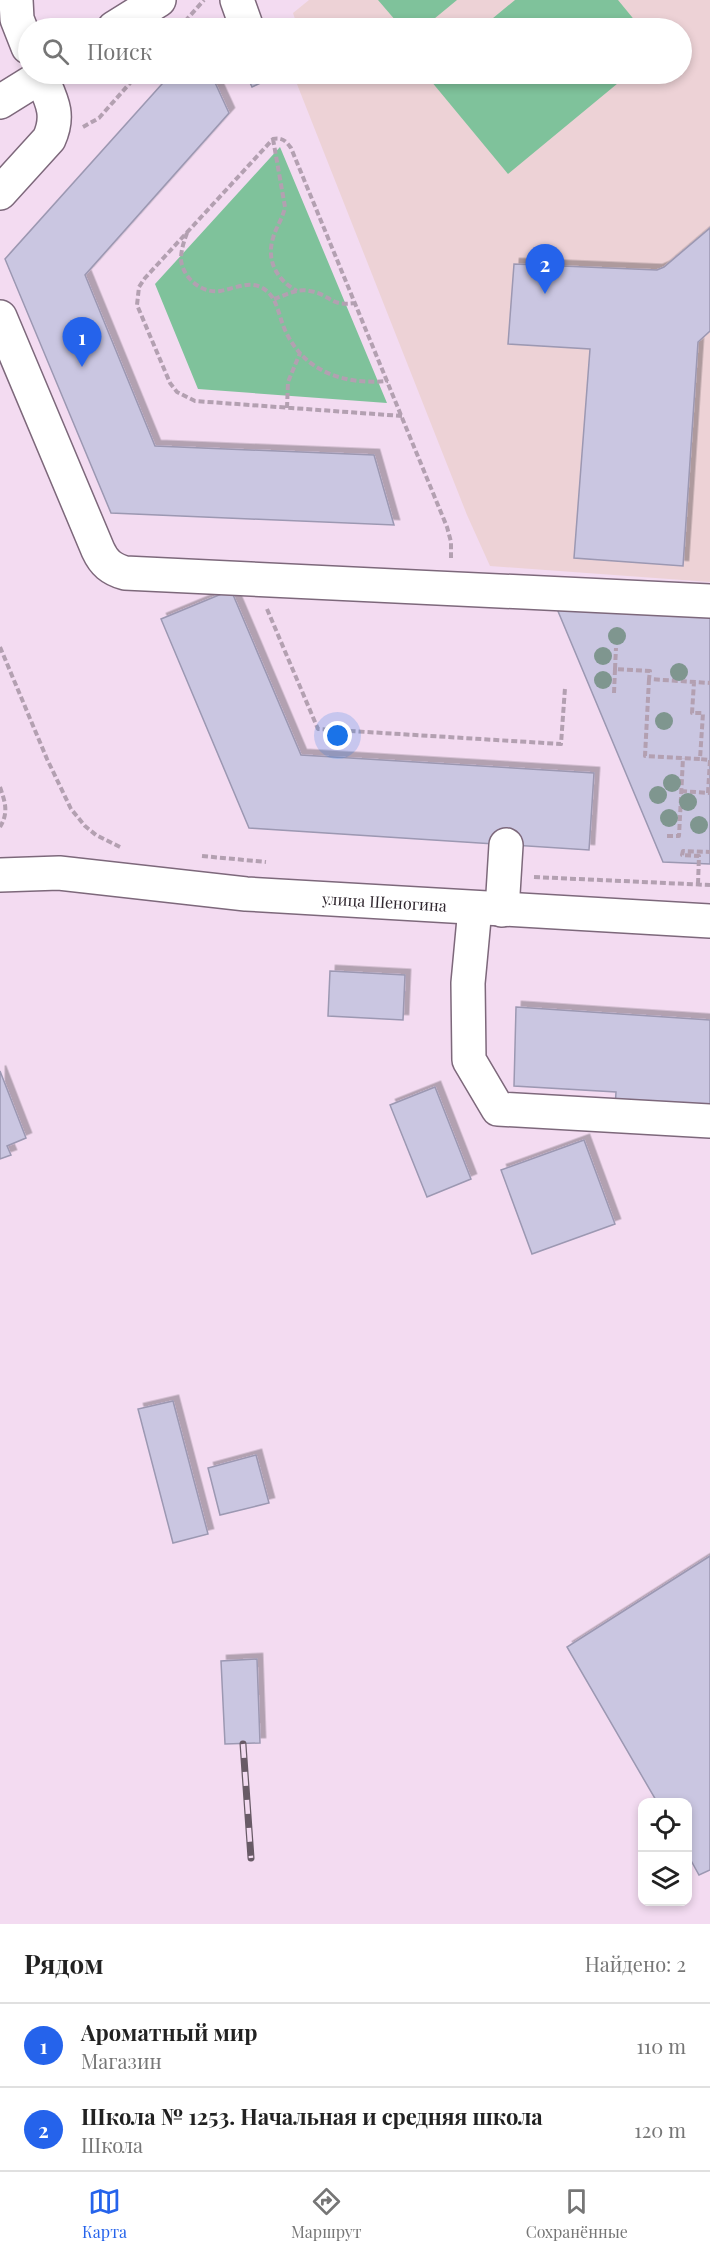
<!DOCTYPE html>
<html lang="ru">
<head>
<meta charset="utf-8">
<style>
  :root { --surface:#fff; --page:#f2f2f2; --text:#222; --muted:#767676; --line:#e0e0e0; --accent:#2563eb }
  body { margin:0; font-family:"Playfair Display",serif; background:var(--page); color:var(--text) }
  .controls { position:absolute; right:18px; bottom:18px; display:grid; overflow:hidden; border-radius:12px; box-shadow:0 3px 9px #0003 }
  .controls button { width:54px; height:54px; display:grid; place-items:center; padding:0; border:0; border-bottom:2px solid var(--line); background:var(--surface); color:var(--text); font:30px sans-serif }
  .you { position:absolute; left:338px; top:736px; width:21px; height:21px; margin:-15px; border:4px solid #fff; border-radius:50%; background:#1a73e8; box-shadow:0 0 0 9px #1a73e833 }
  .badge { display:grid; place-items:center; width:39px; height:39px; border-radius:50%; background:var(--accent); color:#fff; font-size:20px; font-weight:700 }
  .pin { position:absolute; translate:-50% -50px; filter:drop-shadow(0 2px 3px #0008) }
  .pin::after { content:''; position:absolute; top:32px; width:21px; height:18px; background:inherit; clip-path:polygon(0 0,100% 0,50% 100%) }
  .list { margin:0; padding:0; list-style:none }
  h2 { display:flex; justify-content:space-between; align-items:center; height:78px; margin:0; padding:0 24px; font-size:26px }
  h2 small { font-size:20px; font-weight:400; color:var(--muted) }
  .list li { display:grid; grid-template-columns:39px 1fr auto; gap:18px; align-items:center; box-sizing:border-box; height:84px; padding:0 24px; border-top:2px solid var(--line) }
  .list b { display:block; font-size:22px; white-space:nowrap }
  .list p { margin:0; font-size:20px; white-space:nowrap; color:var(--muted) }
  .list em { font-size:20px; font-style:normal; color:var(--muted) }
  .icon { flex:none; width:33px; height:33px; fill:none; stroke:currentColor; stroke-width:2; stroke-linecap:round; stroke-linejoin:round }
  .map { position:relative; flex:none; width:710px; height:1924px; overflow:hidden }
  .search { position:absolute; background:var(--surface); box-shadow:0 3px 9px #0003; left:18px; right:18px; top:18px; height:66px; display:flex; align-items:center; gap:15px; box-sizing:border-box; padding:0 21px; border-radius:33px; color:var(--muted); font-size:22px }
  .sheet { height:246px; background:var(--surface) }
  nav { display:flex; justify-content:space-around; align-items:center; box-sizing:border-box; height:84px; border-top:2px solid var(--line); background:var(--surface); font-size:16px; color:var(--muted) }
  nav a { display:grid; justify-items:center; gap:3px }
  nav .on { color:var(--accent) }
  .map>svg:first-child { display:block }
  .education { fill:#edd2d6 }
  .green { fill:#7fc29b }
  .building { fill:#cac6e1; stroke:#9c98b2; stroke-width:1.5; filter:url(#shadow) }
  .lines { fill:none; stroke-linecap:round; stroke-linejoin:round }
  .minor-casing { stroke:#7d687b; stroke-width:36 }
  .path { stroke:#b3a0b1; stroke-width:4; stroke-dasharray:6 3; stroke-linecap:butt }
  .minor { stroke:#fff; stroke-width:33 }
  .rail-casing { stroke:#685a66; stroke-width:7 }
  .rail { stroke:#f3dbf1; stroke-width:4.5; stroke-dasharray:14; stroke-linecap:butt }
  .tree { fill:#7f968f }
  .labels { text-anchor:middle; stroke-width:5; stroke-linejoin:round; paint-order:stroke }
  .street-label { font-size:16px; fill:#30272f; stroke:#f3dbf1 }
</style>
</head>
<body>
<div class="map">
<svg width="710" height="1924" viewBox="0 0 710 1924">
  <defs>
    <filter id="shadow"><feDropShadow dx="5.5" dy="-5.5" stdDeviation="0" flood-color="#0004"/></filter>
  </defs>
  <rect width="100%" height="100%" fill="#f3dbf1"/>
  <path class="education" d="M 309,0 L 710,0 L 710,582 L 490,566 L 467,515 L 293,74 L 682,74 L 682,28 L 298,28 L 293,13 Z"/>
  <path class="green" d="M 378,0 L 457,0 L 423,28 L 402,28 Z
    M 515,0 L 618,0 L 641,28 L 481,28 Z
    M 427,74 L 629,74 L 508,174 L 426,75 Z
    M 280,147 L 387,403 L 198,389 L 155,284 Z"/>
  <path class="building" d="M 171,74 L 211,74 L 229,113 L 85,275 L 155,446 L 374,455 L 394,525 L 111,513 L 5,259 Z
    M 246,74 L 280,74 L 252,87 Z
    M 710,228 L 710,331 L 698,342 L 683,566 L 574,558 L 590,349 L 508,344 L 514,264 L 657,270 L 664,267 Z
    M 231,590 L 301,755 L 594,773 L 589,850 L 249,828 L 161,619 Z
    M 555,604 L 710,612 L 710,864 L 663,862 Z
    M 330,971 L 405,975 L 403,1020 L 328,1016 Z
    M 516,1007 L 710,1020 L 710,1105 L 615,1109 L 616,1092 L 514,1086 Z
    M 0,1071 L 26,1138 L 7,1146 L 11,1155 L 0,1159 Z
    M 435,1087 L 471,1179 L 427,1197 L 390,1105 Z
    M 584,1140 L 615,1224 L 532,1254 L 501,1170 Z
    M 173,1401 L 208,1534 L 173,1543 L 138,1409 Z
    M 256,1455 L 269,1503 L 220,1515 L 208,1468 Z
    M 710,1556 L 710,1870 L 699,1875 L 688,1855 L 688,1802 L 657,1802 L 567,1647 Z
    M 257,1659 L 260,1743 L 225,1744 L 221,1661 Z"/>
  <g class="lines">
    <g class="minor-casing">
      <g id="minor">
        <path d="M 16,0 L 17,19 L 28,47"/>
        <path d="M 237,0 L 247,28"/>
        <path d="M 114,28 L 159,0"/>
        <path d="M 0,102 L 45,74"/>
        <path d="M 0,193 L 49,139 C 61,113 50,98 40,74"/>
        <path d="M 0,317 L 98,550 C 104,563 111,569 125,573 L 710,601"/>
        <path id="s1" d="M 0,875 L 59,873 L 246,894 L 710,921"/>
        <path d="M 475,908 L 468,983 L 469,1060 L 498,1109 L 710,1121"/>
        <path d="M 502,910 L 506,845"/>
      </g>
    </g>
    <path class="path" d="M 179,28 L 204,0
      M 83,127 L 99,118 L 138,74
      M 273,139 L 285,207 C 283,218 276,227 273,238 C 266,261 277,280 297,291
      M 187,233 C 184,241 181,250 181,260 C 183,278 202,294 220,291 C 238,288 252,278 268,292 C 278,302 279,317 285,330 C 304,372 344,385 388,381
      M 274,299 C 286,295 297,288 310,291 C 330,294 330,307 355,303
      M 287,408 L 288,382 L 300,353
      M 402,416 L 195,401 L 177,392 L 170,383 L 137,305 L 139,287 L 145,278 L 273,139 C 282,137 286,141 291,148 L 447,527 L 451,542 L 451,558
      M 267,609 L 318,729 L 561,744 L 565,688
      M 0,647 L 47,759 L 71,809 L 85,826 L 96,835 L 120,847
      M 615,669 L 616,648
      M 649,679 L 645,756 L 700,759 L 703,713 L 692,713 L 694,682
      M 614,693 L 615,669 L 650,671 L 649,679 L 710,683
      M 0,787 C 5,802 9,812 0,827
      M 681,791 L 708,793 L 710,760 L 700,759
      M 667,836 L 679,836 L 683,758
      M 202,856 L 266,862
      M 534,877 L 710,885
      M 698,884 L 699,856 L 682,855 L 683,851 L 710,852"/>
    <use href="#minor" class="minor"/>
    <g class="rail-casing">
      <path id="rail" d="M 243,1744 L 251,1858"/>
    </g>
    <use href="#rail" class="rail"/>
  </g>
  <g class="tree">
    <circle cx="617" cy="636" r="9"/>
    <circle cx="603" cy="656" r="9"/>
    <circle cx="679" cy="672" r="9"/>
    <circle cx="603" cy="680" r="9"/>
    <circle cx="664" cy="721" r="9"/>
    <circle cx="672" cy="783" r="9"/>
    <circle cx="658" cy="795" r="9"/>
    <circle cx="688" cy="802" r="9"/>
    <circle cx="669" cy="818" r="9"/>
    <circle cx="699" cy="825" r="9"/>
  </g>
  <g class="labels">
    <g class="street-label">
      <text dy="6" stroke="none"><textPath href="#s1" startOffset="386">улица Шеногина</textPath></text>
    </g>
  </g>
</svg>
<div class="controls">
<button><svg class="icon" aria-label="locate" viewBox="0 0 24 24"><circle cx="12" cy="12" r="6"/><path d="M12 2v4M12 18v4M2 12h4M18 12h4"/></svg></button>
<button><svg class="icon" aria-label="layers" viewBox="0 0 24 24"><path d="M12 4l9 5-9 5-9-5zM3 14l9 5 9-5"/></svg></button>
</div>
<div class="you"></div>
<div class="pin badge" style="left:82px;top:367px">1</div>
<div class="pin badge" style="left:545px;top:294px">2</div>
<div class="search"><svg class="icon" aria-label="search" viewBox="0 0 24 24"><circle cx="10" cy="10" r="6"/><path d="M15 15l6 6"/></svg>Поиск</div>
</div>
<section class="sheet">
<h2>Рядом<small>Найдено: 2</small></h2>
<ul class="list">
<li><span class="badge">1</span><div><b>Ароматный мир</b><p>Магазин</p></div><em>110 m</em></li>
<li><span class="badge">2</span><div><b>Школа № 1253. Начальная и средняя школа</b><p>Школа</p></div><em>120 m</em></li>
</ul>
</section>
<nav>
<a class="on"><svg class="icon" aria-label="map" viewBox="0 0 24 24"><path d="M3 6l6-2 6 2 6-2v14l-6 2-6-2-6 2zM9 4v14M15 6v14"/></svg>Карта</a>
<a><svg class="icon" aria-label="directions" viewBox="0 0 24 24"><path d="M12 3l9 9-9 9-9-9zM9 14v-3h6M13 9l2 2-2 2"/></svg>Маршрут</a>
<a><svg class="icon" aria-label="saved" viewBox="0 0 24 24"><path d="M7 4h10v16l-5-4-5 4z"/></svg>Сохранённые</a>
</nav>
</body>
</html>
